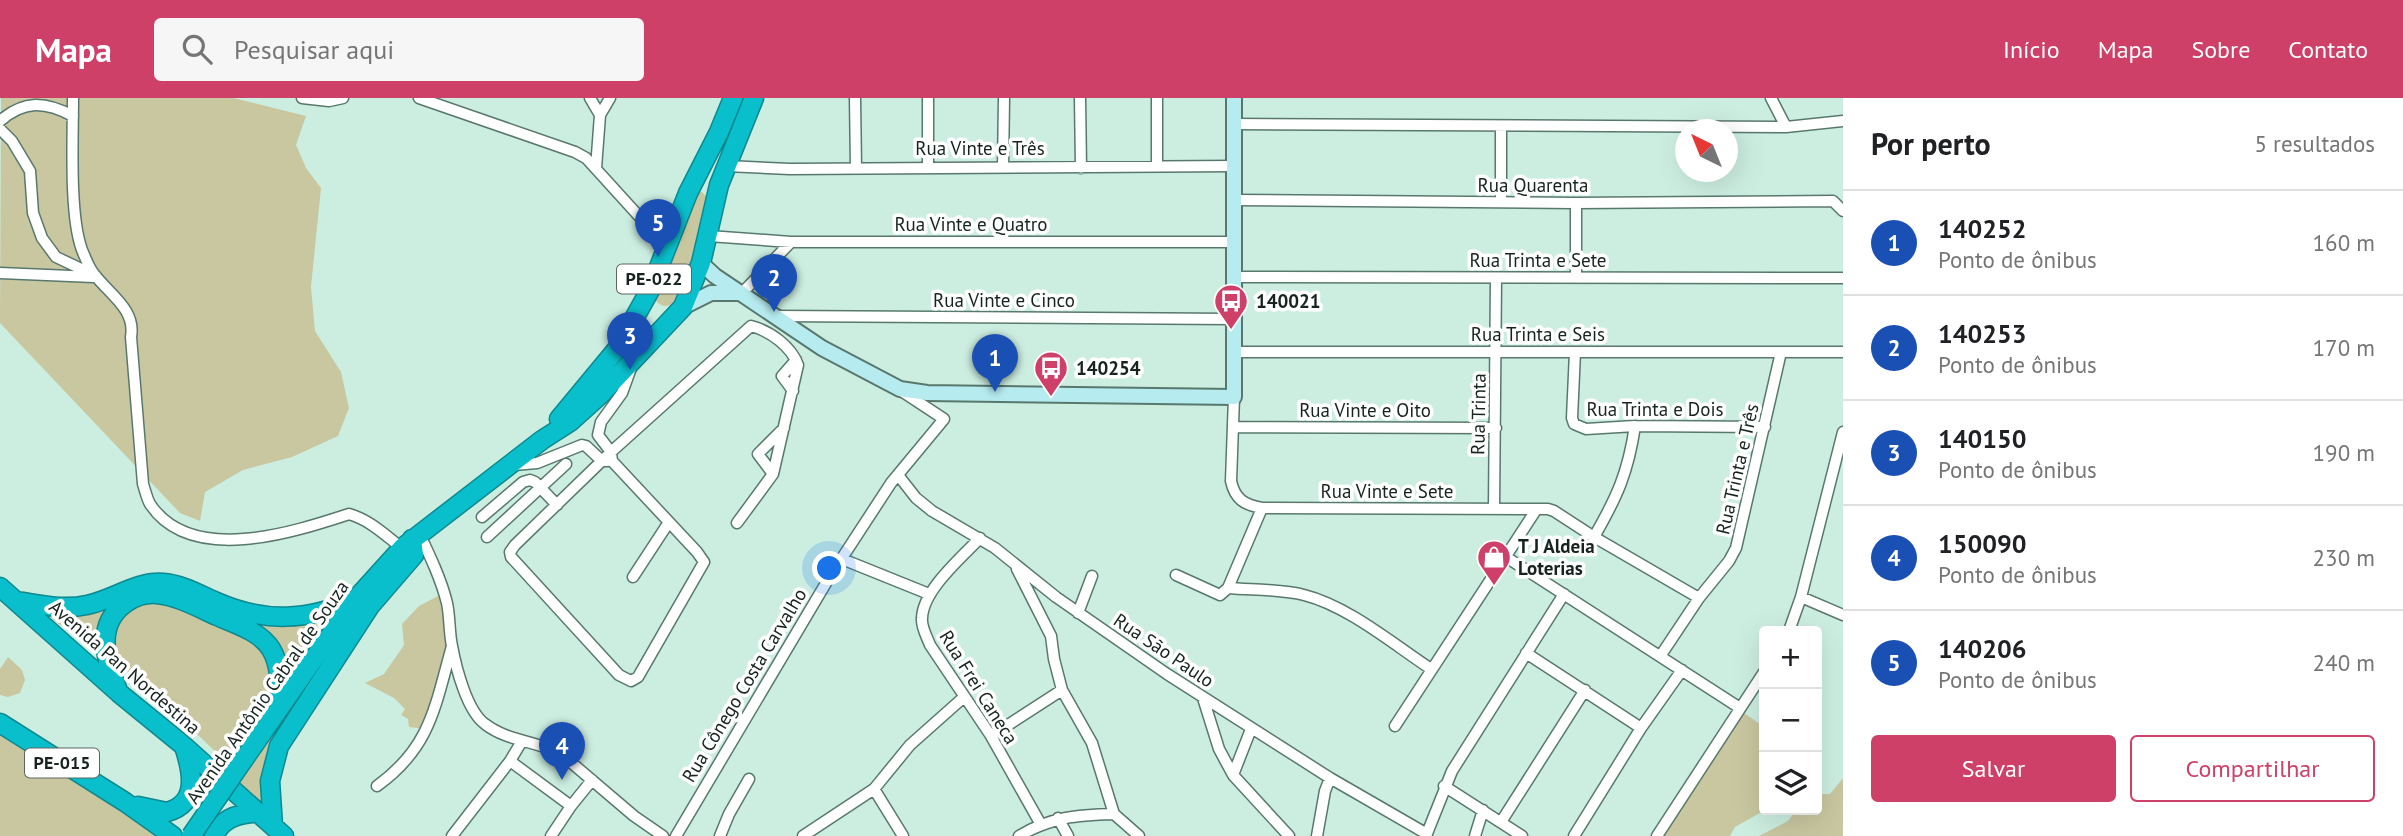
<!DOCTYPE html>
<html lang="pt">
<head>
<meta charset="utf-8">
<style>
  :root { --surface:#fff; --page:#f6f6f6; --text:#202124; --muted:#757577; --line:#e0e0e0; --accent:#ce4068 }
  body { margin:0; font-family:"PT Sans",sans-serif; background:var(--page); color:var(--text) }
  .controls { position:absolute; right:21px; bottom:21px; display:grid; overflow:hidden; border-radius:7px; box-shadow:0 7px 28px #0002 }
  .controls button { width:63px; height:63px; display:grid; place-items:center; padding:0; border:0; border-bottom:2px solid var(--line); background:var(--surface); color:var(--text); font:35px sans-serif }
  .compass { position:absolute; left:1675px; top:21px; width:63px; height:63px; border-radius:50%; background:var(--surface); box-shadow:0 7px 28px #0002; rotate:317deg }
  .you { position:absolute; left:830px; top:471px; width:24px; height:24px; margin:-18px; border:5px solid #fff; border-radius:50%; background:#1a73e8; box-shadow:0 0 0 10px #1a73e833 }
  .badge { display:grid; place-items:center; width:46px; height:46px; border-radius:50%; background:var(--accent); color:#fff; font-size:23px; font-weight:700 }
  .pin { position:absolute; translate:-50% -58px; filter:drop-shadow(0 2px 4px #0008) }
  .pin::after { content:''; position:absolute; top:37px; width:24px; height:21px; background:inherit; clip-path:polygon(0 0,100% 0,50% 100%) }
  .list { margin:0; padding:0; list-style:none }
  h2 { display:flex; justify-content:space-between; align-items:center; height:91px; margin:0; padding:0 28px; font-size:30px }
  h2 small { font-size:23px; font-weight:400; color:var(--muted) }
  .list li { display:grid; grid-template-columns:46px 1fr auto; gap:21px; align-items:center; box-sizing:border-box; height:105px; padding:0 28px; border-top:2px solid var(--line) }
  .list b { display:block; font-size:26px; white-space:nowrap }
  .list p { margin:0; font-size:23px; white-space:nowrap; color:var(--muted) }
  .list em { font-size:23px; font-style:normal; color:var(--muted) }
  .actions { display:flex; gap:14px; padding:21px 28px }
  .actions a { flex:1; padding:16px 0; border:2px solid var(--accent); border-radius:7px; text-align:center; font-size:24px; color:var(--accent) }
  .actions .main { background:var(--accent); color:#fff }
  .icon { flex:none; width:38px; height:38px; fill:none; stroke:currentColor; stroke-width:2; stroke-linecap:round; stroke-linejoin:round }
  .map { position:relative; flex:none; width:1843px; height:738px; overflow:hidden }
  header { display:flex; align-items:center; gap:42px; box-sizing:border-box; height:98px; padding:0 35px; background:var(--accent); color:#fff }
  header strong { font-size:33px }
  nav { display:flex; gap:38px; margin-inline-start:auto; font-size:24px }
  .search { width:490px; height:63px; background:var(--page); display:flex; align-items:center; gap:18px; box-sizing:border-box; padding:0 24px; border-radius:7px; color:var(--muted); font-size:26px }
  main { display:flex }
  aside { flex:1; background:var(--surface) }
  .map>svg:first-child { display:block }
  .green { fill:#c8c7a0 }
  .lines { fill:none; stroke-linecap:round; stroke-linejoin:round }
  .street-casing { stroke:#59786d; stroke-width:13 }
  .secondary-casing { stroke:#59786d; stroke-width:18 }
  .highway-casing { stroke:#0e888f; stroke-width:21 }
  .street { stroke:#fff; stroke-width:10 }
  .secondary { stroke:#b6ecf0; stroke-width:14 }
  .highway { stroke:#0abfcc; stroke-width:18 }
  .highway-bridge-casing { stroke:#0e888f; stroke-width:21; stroke-linecap:butt }
  .highway-bridge { stroke:#0abfcc; stroke-width:18 }
  .labels { text-anchor:middle; stroke-width:7; stroke-linejoin:round; paint-order:stroke }
  .shield { fill:#fff; stroke:#5c6562; stroke-width:2 }
  .shield-label { font-size:18px; font-weight:bold; fill:#16231e }
  .street-label { font-size:19px; fill:#16231e; stroke:#fff }
  .poi-label { font-size:19px; font-weight:bold; fill:#16231e; stroke:#fff; text-anchor:start }
</style>
</head>
<body>
<header>
<strong>Mapa</strong>
<div class="search"><svg class="icon" aria-label="search" viewBox="0 0 24 24"><circle cx="10" cy="10" r="6"/><path d="M15 15l6 6"/></svg>Pesquisar aqui</div>
<nav><a>Início</a><a>Mapa</a><a>Sobre</a><a>Contato</a></nav>
</header>
<main>
<div class="map">
<svg width="1843" height="738" viewBox="0 0 1843 738">
  <rect width="100%" height="100%" fill="#cceee1"/>
  <path class="green" d="M 1,0 L 234,0 L 306,18 L 296,47 L 306,70 L 321,90 L 311,189 L 315,233 L 341,274 L 349,310 L 338,338 L 292,359 L 243,372 L 205,394 L 200,423 L 180,415 L 0,225 Z
    M 702,94 L 708,100 L 708,126 L 679,203 C 671,208 663,211 656,203 L 657,191 L 695,95 Z
    M 137,491 L 213,505 L 332,517 L 288,576 L 278,549 L 145,494 L 103,530 L 96,555 L 37,509 L 64,518 L 91,510 Z
    M 440,497 C 461,537 436,591 425,631 L 409,629 L 408,621 L 401,617 L 405,611 L 394,600 L 365,585 L 384,576 L 404,547 L 402,526 L 419,508 Z
    M 158,503 L 236,534 L 250,541 L 267,557 L 272,576 L 270,592 L 229,667 C 212,651 196,634 178,619 C 154,597 102,566 116,528 C 124,507 138,506 158,503 Z
    M 8,559 L 22,572 L 25,582 L 20,595 L 8,599 L 0,597 L 0,571 Z
    M 1737,610 L 1764,629 L 1765,712 L 1735,729 L 1730,738 L 1654,738 Z
    M 290,623 L 269,720 L 237,690 L 275,634 Z
    M 0,631 L 164,738 L 0,738 Z
    M 1843,680 L 1843,738 L 1759,738 L 1788,723 L 1796,712 L 1817,712 L 1817,696 L 1830,696 Z"/>
  <g class="lines">
    <g class="street-casing">
      <path id="street" d="M 73,0 C 73,39 69,117 82,152 C 85,159 89,170 94,176 C 109,196 136,211 131,239 L 143,386 C 145,392 147,401 150,406 C 191,468 294,434 349,416 C 370,422 385,437 402,450
        M 302,0 L 329,3 L 343,0
        M 419,0 L 575,54 L 586,60 L 666,148
        M 590,0 L 600,17
        M 855,0 L 856,70
        M 1080,0 L 1081,70
        M 1157,0 L 1157,69
        M 1771,0 L 1786,29
        M 0,23 C 24,2 45,3 73,18
        M 1234,26 L 1786,29 L 1843,23
        M 0,31 L 12,43 L 30,73 L 33,115 L 42,140 L 56,159 L 96,178
        M 726,68 L 790,71 L 1234,68
        M 928,69 L 928,0
        M 1003,69 L 1004,0
        M 596,70 L 600,17 L 610,0
        M 1233,102 L 1576,105 L 1833,103 L 1843,113
        M 1501,104 L 1501,28
        M 1576,105 L 1576,179
        M 709,138 L 791,144 L 1234,144
        M 0,175 L 94,179
        M 1233,179 L 1843,180
        M 742,195 L 791,144
        M 775,218 L 1233,221
        M 1233,254 L 1843,254
        M 1575,254 L 1572,320 L 1574,326 L 1586,331 L 1635,328 L 1765,329
        M 631,270 L 622,295 L 601,324 L 598,337 L 611,354 L 612,363 L 697,454 L 704,464 L 638,579 L 631,583 L 619,577 L 511,459 L 510,454 L 515,447 L 611,354 L 751,228 C 770,233 791,248 798,267 L 773,376 L 737,425
        M 793,293 L 782,278 L 796,262
        M 1234,299 L 1231,383 C 1235,401 1244,407 1262,410 L 1548,411 L 1554,413 L 1594,439 L 1699,500
        M 1233,329 L 1496,330
        M 514,367 L 537,365 L 582,347 L 586,348 L 602,363 L 608,363
        M 773,376 L 758,356 L 784,330
        M 898,377 L 916,400 L 932,413 L 995,450 L 1056,499 L 1167,576 L 1330,680 L 1427,736
        M 1494,411 L 1496,180
        M 482,419 L 523,384 L 530,382 L 535,384 L 557,407
        M 419,435 C 430,458 441,481 447,505 C 450,519 449,534 452,548 C 456,570 467,613 485,626 C 507,643 535,643 560,655 L 634,718 L 663,738
        M 487,439 L 566,366
        M 1594,439 C 1617,399 1628,375 1635,328
        M 980,440 C 961,460 923,492 922,520 C 921,529 927,539 930,547 L 991,638 L 1040,725
        M 1506,459 L 1740,610
        M 842,461 L 929,496
        M 1017,471 L 1051,538 L 1054,561 L 1062,592 L 1092,645 L 1114,716
        M 1176,477 L 1220,497 L 1228,490 C 1253,492 1280,491 1304,497 C 1348,508 1393,546 1431,571
        M 633,479 L 669,424
        M 1228,490 L 1262,410
        M 1801,499 L 1843,517
        M 1078,515 L 1092,478
        M 1789,533 L 1801,499 L 1843,334
        M 1526,555 L 1641,630
        M 1661,557 L 1699,500 L 1729,463 L 1736,450 L 1781,254
        M 1203,600 L 1219,651 L 1233,677 L 1289,738
        M 1395,628 L 1536,412
        M 991,638 L 1062,592
        M 510,663 L 571,708
        M 1233,677 L 1251,631
        M 377,688 C 431,649 435,608 452,548
        M 1444,688 L 1522,738
        M 874,691 L 903,738
        M 1058,720 L 1068,738
        M 1501,724 L 1585,592
        M 452,738 L 510,663 L 522,643
        M 551,738 L 571,708 L 592,682
        M 676,738 L 829,480 L 891,385 L 944,321 L 903,294
        M 720,738 L 729,716 L 749,681
        M 803,738 L 874,691 L 910,647 L 964,599
        M 1019,738 C 1051,719 1077,717 1114,716 L 1139,738
        M 1317,738 L 1325,693 L 1330,680
        M 1426,738 L 1452,673 L 1564,496
        M 1475,738 L 1483,712
        M 1574,738 L 1641,630 L 1682,572
        M 1657,738 L 1764,574"/>
    </g>
    <g class="secondary-casing">
      <path id="secondary" d="M 701,165 L 715,178 L 822,250 L 900,291 L 927,295 L 1234,299 L 1234,0
        M 683,209 L 711,195 L 741,195"/>
    </g>
    <g class="highway-casing">
      <path id="highway" d="M 559,321 L 617,251 L 650,192 L 688,95 L 719,34 L 733,0
        M 0,489 L 119,595 L 184,648 L 284,738
        M 17,503 C 40,507 64,512 87,507 C 113,502 136,483 163,485 C 182,486 202,498 219,505 C 266,525 307,522 354,503
        M 117,590 C 105,560 95,525 127,504 C 136,498 146,495 157,496 C 178,498 199,510 217,518 C 235,526 260,533 271,551 C 281,567 280,590 280,608
        M 0,625 L 125,704 L 173,738
        M 244,661 L 354,503 L 402,450 L 542,342 L 570,324 L 600,297 L 683,209 L 701,165 L 719,87 L 754,0
        M 138,708 L 167,714 C 200,705 192,673 184,648
        M 273,728 L 270,683 L 279,648 L 370,508 L 414,457 L 412,441
        M 214,738 C 222,720 239,715 257,715"/>
    </g>
    <use href="#street" class="street"/>
    <use href="#secondary" class="secondary"/>
    <use href="#highway" class="highway"/>
    <g class="highway-bridge-casing">
      <path id="highway-bridge" d="M 191,738 L 244,661"/>
    </g>
    <use href="#highway-bridge" class="highway-bridge"/>
  </g>
  <defs>
    <g id="bus-pin" transform="scale(1.75)"><path d="M0 17L-7.5 6A9.5 9.5 0 1 1 7.5 6Z" fill="#ce4068" stroke="#fff"/><path d="M-5-6H5V4H4V6H2V4H-2V6H-4V4H-5ZM-3.5-4V0h7V-4ZM-3.5 1.2v1.5H-2V1.2ZM2 1.2v1.5H3.5V1.2Z" fill="#fff"/></g>
    <g id="shop-pin" transform="scale(1.75)"><path d="M0 17L-7.5 6A9.5 9.5 0 1 1 7.5 6Z" fill="#ce4068" stroke="#fff"/><path d="M-5-2.5h2.3a2.7 3.5 0 0 1 5.4 0H5L5.5 6h-11ZM-1.5-2.5h3a1.5 2.3 0 0 0-3 0Z" fill="#fff"/></g>
  </defs>
  <g fill-rule="evenodd">
    <use href="#bus-pin" x="1231" y="203"/>
    <use href="#bus-pin" x="1051" y="270"/>
    <use href="#shop-pin" x="1494" y="459"/>
  </g>
  <g class="labels">
    <g class="shield">
      <rect x="617" y="166.5" width="74" height="29" rx="5"/>
      <rect x="25" y="650.5" width="74" height="29" rx="5"/>
    </g>
    <g class="shield-label">
      <text x="654" y="187">PE-022</text>
      <text x="62" y="671">PE-015</text>
    </g>
    <g class="street-label">
      <text x="980" y="57">Rua Vinte e Três</text>
      <text x="1533" y="94">Rua Quarenta</text>
      <text x="971" y="133">Rua Vinte e Quatro</text>
      <text x="1538" y="169">Rua Trinta e Sete</text>
      <text x="1004" y="209">Rua Vinte e Cinco</text>
      <text x="1538" y="243">Rua Trinta e Seis</text>
      <text x="1655" y="318">Rua Trinta e Dois</text>
      <text x="1365" y="319">Rua Vinte e Oito</text>
      <text transform="translate(1478 316) rotate(-89)" y="7">Rua Trinta</text>
      <text transform="translate(1737 371) rotate(-77)" y="7">Rua Trinta e Três</text>
      <text x="1387" y="400">Rua Vinte e Sete</text>
      <text transform="translate(1164 552) rotate(34)" y="7">Rua São Paulo</text>
      <text transform="translate(125 569) rotate(41)" y="7">Avenida Pan Nordestina</text>
      <text transform="translate(744 587) rotate(-59)" y="7">Rua Cônego Costa Carvalho</text>
      <text transform="translate(979 589) rotate(58)" y="7">Rua Frei Caneca</text>
      <text transform="translate(267 594) rotate(-55)" y="7">Avenida Antônio Cabral de Souza</text>
    </g>
    <g class="poi-label">
      <text x="1256" y="210">140021</text>
      <text x="1076" y="277">140254</text>
      <text x="1518" y="455">T J Aldeia<tspan x="1518" dy="22">Loterias</tspan></text>
    </g>
  </g>
</svg>
<div class="controls">
<button>+</button>
<button>−</button>
<button><svg class="icon" aria-label="layers" viewBox="0 0 24 24"><path d="M12 4l9 5-9 5-9-5zM3 14l9 5 9-5"/></svg></button>
</div>
<svg class="compass" viewBox="-18 -18 36 36"><path d="M0-13l5 13h-10z" fill="#e53935"/><path d="M0 13l5-13h-10z" fill="#757577"/></svg>
<div class="you"></div>
<div class="pin badge" style="left:995px;top:294px;background:#1a4fb4">1</div>
<div class="pin badge" style="left:774px;top:214px;background:#1a4fb4">2</div>
<div class="pin badge" style="left:630px;top:272px;background:#1a4fb4">3</div>
<div class="pin badge" style="left:562px;top:682px;background:#1a4fb4">4</div>
<div class="pin badge" style="left:658px;top:159px;background:#1a4fb4">5</div>
</div>
<aside>
<h2>Por perto<small>5 resultados</small></h2>
<ul class="list">
<li><span class="badge" style="background:#1a4fb4">1</span><div><b>140252</b><p>Ponto de ônibus</p></div><em>160 m</em></li>
<li><span class="badge" style="background:#1a4fb4">2</span><div><b>140253</b><p>Ponto de ônibus</p></div><em>170 m</em></li>
<li><span class="badge" style="background:#1a4fb4">3</span><div><b>140150</b><p>Ponto de ônibus</p></div><em>190 m</em></li>
<li><span class="badge" style="background:#1a4fb4">4</span><div><b>150090</b><p>Ponto de ônibus</p></div><em>230 m</em></li>
<li><span class="badge" style="background:#1a4fb4">5</span><div><b>140206</b><p>Ponto de ônibus</p></div><em>240 m</em></li>
</ul>
<div class="actions"><a class="main">Salvar</a><a>Compartilhar</a></div>
</aside>
</main>
</body>
</html>
